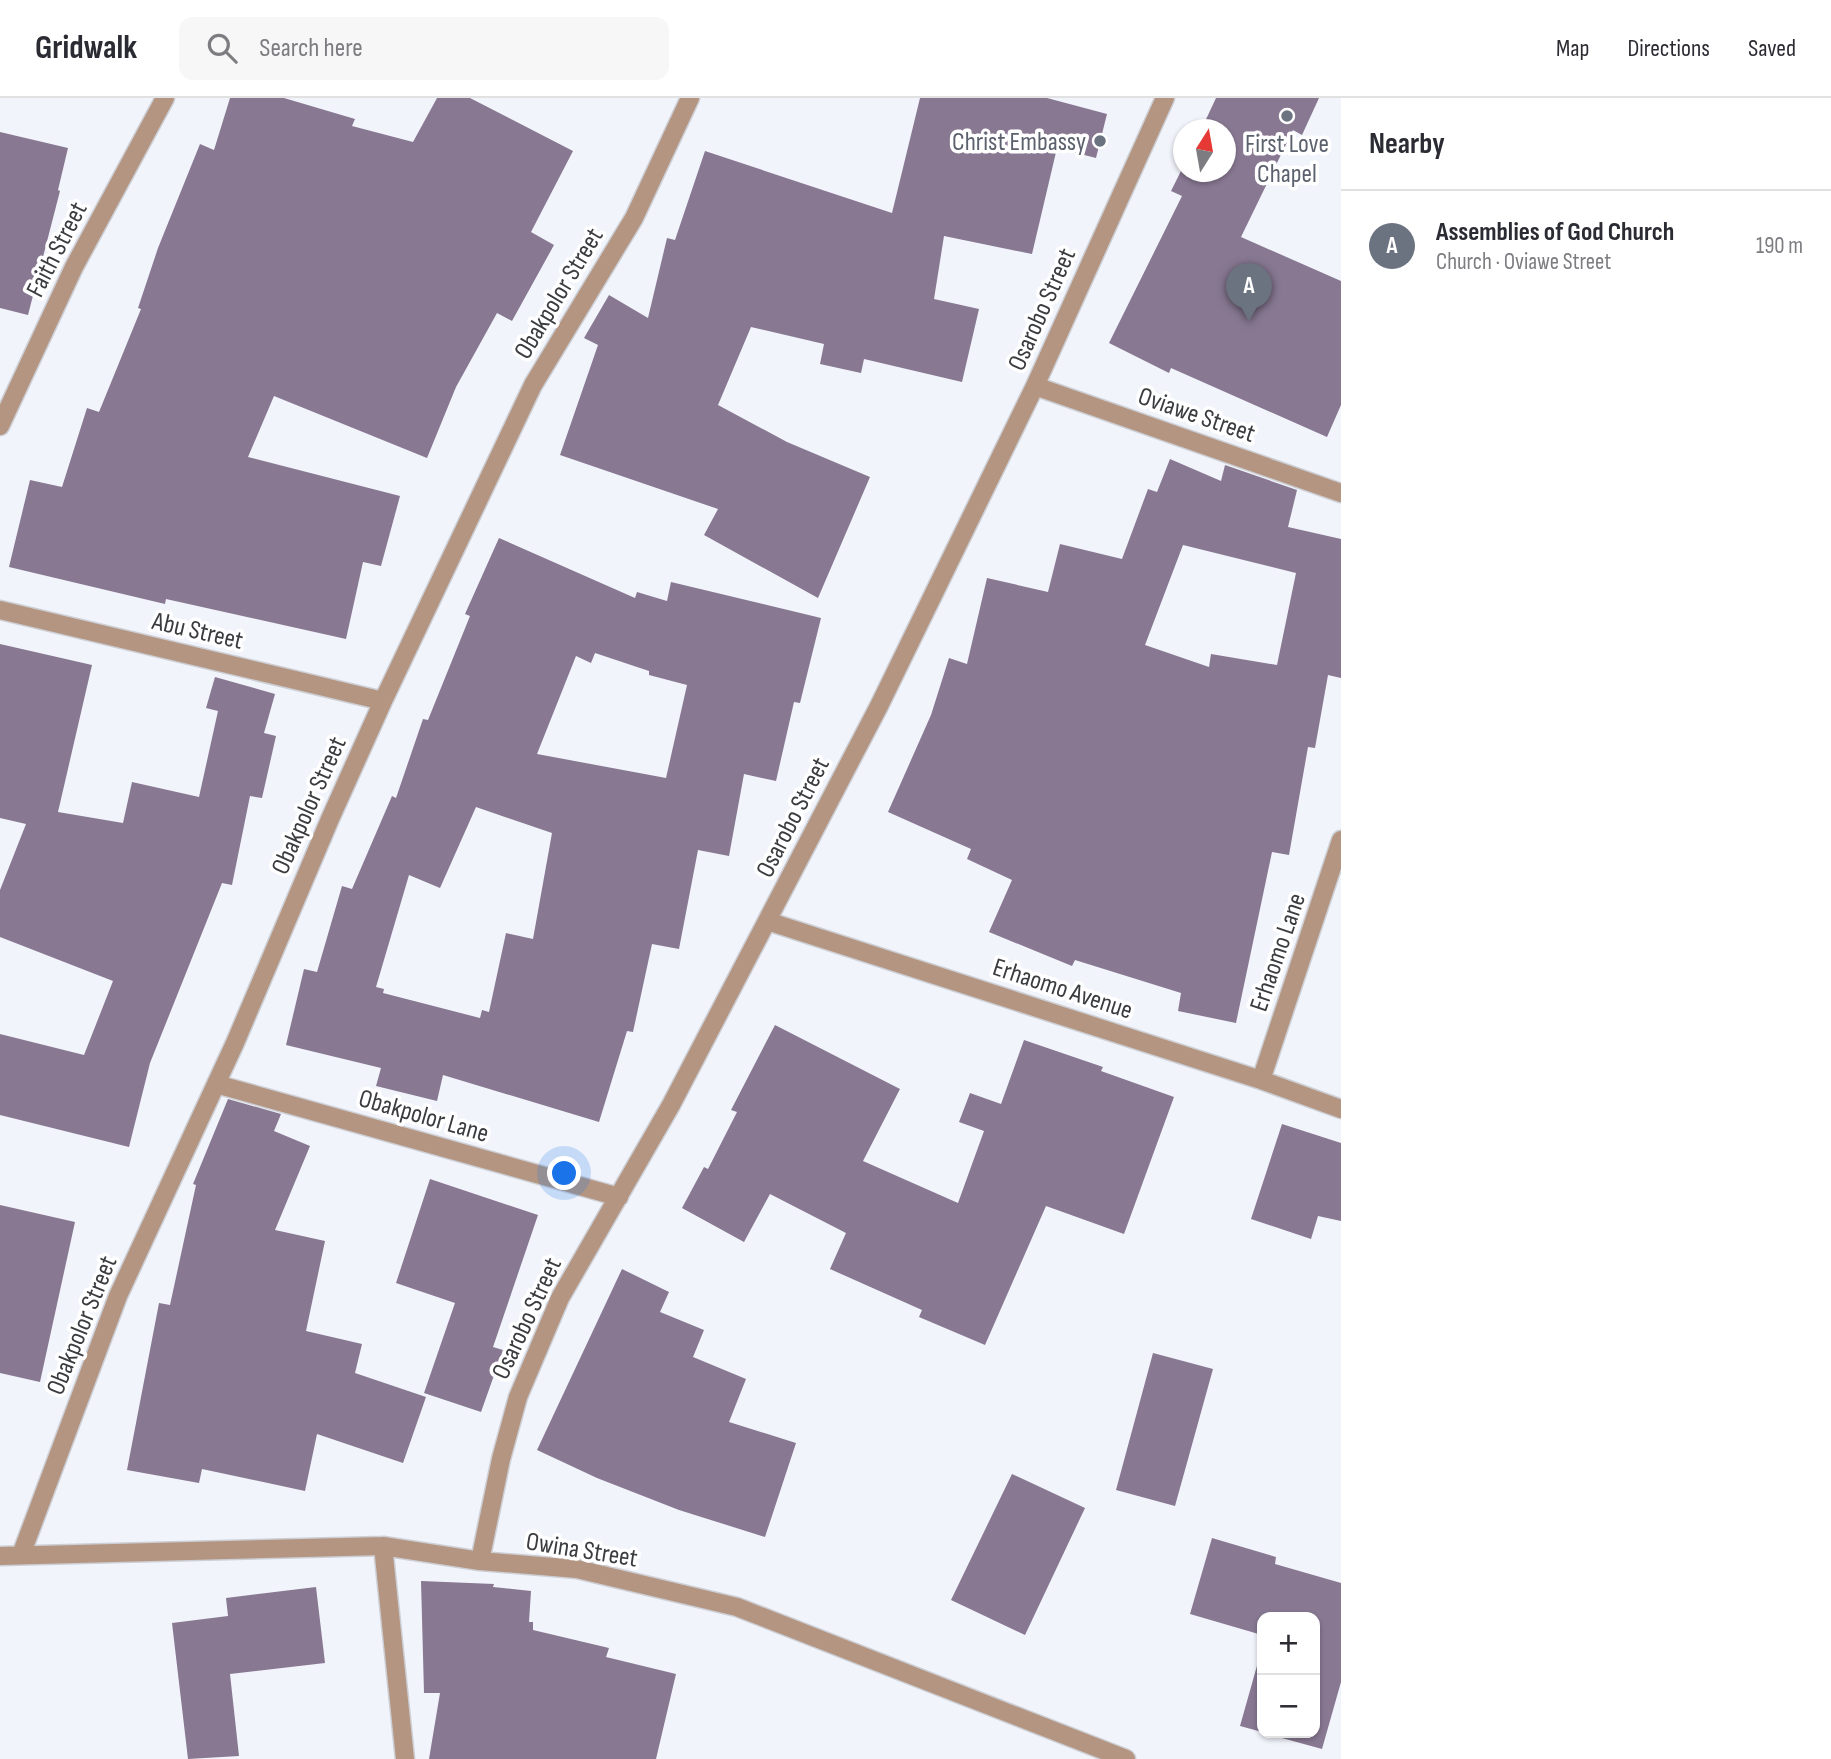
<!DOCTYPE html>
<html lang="en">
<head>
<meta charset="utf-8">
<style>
  :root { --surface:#fff; --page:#f7f7f7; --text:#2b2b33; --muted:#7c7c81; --line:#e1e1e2; --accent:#0f766e }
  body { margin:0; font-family:"Sofia Sans Condensed",sans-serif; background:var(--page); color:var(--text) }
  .controls { position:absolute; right:21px; bottom:21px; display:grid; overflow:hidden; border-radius:14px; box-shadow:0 2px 5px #0004 }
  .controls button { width:63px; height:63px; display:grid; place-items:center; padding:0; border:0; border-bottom:2px solid var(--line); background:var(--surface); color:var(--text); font:35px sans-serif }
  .compass { position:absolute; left:1173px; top:21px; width:63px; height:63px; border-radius:50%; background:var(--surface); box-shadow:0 2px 5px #0004; rotate:11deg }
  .you { position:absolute; left:565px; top:1076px; width:24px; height:24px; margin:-18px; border:5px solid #fff; border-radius:50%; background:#1a73e8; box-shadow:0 0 0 10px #1a73e833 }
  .badge { display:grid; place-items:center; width:46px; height:46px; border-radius:50%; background:var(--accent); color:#fff; font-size:23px; font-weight:700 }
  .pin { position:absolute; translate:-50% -58px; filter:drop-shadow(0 2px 4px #0008) }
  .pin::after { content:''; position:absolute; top:37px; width:24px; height:21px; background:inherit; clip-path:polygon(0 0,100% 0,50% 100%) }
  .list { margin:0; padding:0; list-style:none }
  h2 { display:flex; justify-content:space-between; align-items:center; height:91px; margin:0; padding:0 28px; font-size:30px }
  h2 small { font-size:23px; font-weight:400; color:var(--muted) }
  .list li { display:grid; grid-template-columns:46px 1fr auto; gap:21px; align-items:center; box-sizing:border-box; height:112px; padding:0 28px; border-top:2px solid var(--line) }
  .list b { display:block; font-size:26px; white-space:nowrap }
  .list p { margin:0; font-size:23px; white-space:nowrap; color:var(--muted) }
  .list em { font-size:23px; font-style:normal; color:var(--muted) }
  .icon { flex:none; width:38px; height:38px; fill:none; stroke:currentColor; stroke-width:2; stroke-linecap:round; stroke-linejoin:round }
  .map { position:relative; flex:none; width:1341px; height:1661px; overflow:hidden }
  header { display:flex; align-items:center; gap:42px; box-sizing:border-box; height:98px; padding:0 35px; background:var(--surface); border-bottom:2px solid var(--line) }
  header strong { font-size:33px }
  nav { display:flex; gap:38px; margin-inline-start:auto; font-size:24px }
  .search { width:490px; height:63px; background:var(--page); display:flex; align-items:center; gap:18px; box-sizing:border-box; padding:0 24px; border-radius:14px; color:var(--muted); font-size:26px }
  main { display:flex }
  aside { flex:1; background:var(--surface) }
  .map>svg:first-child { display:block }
  .building { fill:#887892; fill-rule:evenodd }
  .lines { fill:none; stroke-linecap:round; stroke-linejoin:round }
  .minor-casing { stroke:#cdcfd5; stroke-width:21 }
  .minor { stroke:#b39581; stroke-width:18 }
  .worship-dot { fill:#6b7280; stroke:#fff; stroke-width:2.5 }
  .labels { text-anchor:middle; stroke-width:7; stroke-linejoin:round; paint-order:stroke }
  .worship-label { font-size:26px; fill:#5b616d; stroke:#fff; text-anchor:end }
  .street-label { font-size:26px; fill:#3b3c3f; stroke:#fff }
</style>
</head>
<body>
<header>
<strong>Gridwalk</strong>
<div class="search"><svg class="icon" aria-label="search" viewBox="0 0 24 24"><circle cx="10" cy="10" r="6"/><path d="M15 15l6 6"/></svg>Search here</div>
<nav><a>Map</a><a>Directions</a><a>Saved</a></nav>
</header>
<main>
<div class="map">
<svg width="1341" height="1661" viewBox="0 0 1341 1661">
  <rect width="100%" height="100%" fill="#f1f4fb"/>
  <path class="building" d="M 230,0 L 284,0 L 355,21 L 352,28 L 413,44 L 437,0 L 470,0 L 573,53 L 531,134 L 554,147 L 512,223 L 497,215 L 456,289 L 427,360 L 274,298 L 248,359 L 400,398 L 381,468 L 363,464 L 346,541 L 166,501 L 165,506 L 9,469 L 30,382 L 62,389 L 87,310 L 99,314 L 141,211 L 138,210 L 158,150 L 200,46 L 214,52 Z
    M 920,0 L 1047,0 L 1107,16 L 1096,60 L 1057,50 L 1032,156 L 944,138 L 934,201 L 979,211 L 962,284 L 864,261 L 861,275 L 820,266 L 824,246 L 751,229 L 718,307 L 787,344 L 870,379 L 818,500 L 704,437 L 718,411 L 560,357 L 598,247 L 584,240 L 609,197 L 648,220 L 667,140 L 675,142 L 705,53 L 892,115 Z
    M 1216,0 L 1319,0 L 1302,37 L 1293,32 L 1241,139 L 1341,183 L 1341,307 L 1327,339 L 1171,270 L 1169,275 L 1109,245 L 1182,98 L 1171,93 L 1184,67 L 1184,74 L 1226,74 L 1226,32 L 1201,32 Z
    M 0,34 L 68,50 L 58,92 L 60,93 L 28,217 L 0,210 Z
    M 1170,361 L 1221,383 L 1225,367 L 1297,392 L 1288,429 L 1341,441 L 1341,580 L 1328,577 L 1315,650 L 1308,649 L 1289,757 L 1272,754 L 1236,925 L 1178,913 L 1181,895 L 1075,862 L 1072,868 L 989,834 L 1012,782 L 967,761 L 971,751 L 888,714 L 931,617 L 949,560 L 967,566 L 987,480 L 1048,494 L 1060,446 L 1122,461 L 1148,391 L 1157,394 ZM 1183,447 L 1296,475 L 1277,567 L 1211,556 L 1209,569 L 1145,547 Z
    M 499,440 L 635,500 L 637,494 L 667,503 L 671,484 L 821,520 L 800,605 L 794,604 L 776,683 L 744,676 L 729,758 L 698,752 L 679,851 L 652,846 L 633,934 L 627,933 L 599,1024 L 443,977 L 437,1003 L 376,988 L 381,970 L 286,947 L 304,871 L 317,874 L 342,788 L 352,791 L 392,698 L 396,700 L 423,621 L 428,622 L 470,518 L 465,516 ZM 595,555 L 649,573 L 649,577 L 687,587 L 666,680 L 537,656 L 576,558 L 591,565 ZM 476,709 L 552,735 L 533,841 L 506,835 L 489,914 L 482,912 L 480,920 L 383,895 L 384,891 L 376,889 L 409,777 L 440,790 Z
    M 0,546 L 92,567 L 58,714 L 123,725 L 132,684 L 199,699 L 218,613 L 206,610 L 215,579 L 275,596 L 264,635 L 276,638 L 262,700 L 250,698 L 232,787 L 222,785 L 150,965 L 129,1049 L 0,1017 L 0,936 L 84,957 L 113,883 L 0,839 L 0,792 L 26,726 L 0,720 Z
    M 775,927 L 900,991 L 863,1063 L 958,1105 L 984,1033 L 959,1024 L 970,995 L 1001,1006 L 1024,942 L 1103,969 L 1101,973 L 1174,999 L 1124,1136 L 1046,1108 L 985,1247 L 919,1219 L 922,1212 L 830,1171 L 846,1135 L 770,1096 L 744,1144 L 682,1110 L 704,1069 L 708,1071 L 737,1014 L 731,1012 Z
    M 228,1001 L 281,1016 L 274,1033 L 310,1048 L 275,1132 L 325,1143 L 306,1233 L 362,1246 L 355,1275 L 426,1299 L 403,1365 L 317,1336 L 305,1393 L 202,1371 L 199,1385 L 127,1372 L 159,1205 L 170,1207 L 196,1087 L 193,1086 Z
    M 1282,1026 L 1341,1045 L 1341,1123 L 1318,1118 L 1311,1141 L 1251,1121 Z
    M 430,1081 L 538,1117 L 493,1249 L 503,1252 L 481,1314 L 424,1295 L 455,1205 L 396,1185 Z
    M 0,1107 L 75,1124 L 40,1284 L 0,1275 Z
    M 622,1171 L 669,1194 L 660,1214 L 704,1232 L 693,1259 L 746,1281 L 729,1324 L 796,1345 L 765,1439 L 679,1412 L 597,1380 L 537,1352 Z
    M 1153,1255 L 1213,1271 L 1175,1408 L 1116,1392 Z
    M 1012,1376 L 1085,1410 L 1025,1537 L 951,1502 Z
    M 1212,1440 L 1276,1459 L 1275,1466 L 1341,1485 L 1341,1584 L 1322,1651 L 1264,1635 L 1315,1635 L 1315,1519 L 1262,1519 L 1262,1537 L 1190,1516 Z
    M 421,1483 L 494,1486 L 493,1489 L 531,1493 L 529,1524 L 533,1524 L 533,1532 L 609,1550 L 606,1559 L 676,1576 L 656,1661 L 429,1661 L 440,1595 L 424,1595 Z
    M 316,1489 L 325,1565 L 230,1576 L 239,1658 L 188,1661 L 172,1525 L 228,1518 L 226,1500 Z
    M 1262,1550 L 1262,1634 L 1240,1628 Z"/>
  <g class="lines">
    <g class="minor-casing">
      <path id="minor" d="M 1035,288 L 1341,395
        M 0,328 L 74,169 L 165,0
        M 0,512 L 383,603
        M 767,823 L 1261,982 L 1341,1011
        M 1261,982 L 1341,742
        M 216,986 L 619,1099
        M 383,1448 L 405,1661
        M 21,1457 L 118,1198 L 235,945 L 330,721 L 383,603 L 533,287 L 634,120 L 690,0
        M 0,1458 L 383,1448 L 480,1463 L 577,1471 L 737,1509 L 1126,1661
        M 480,1463 L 501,1361 L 518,1299 L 560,1200 L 671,1007 L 879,608 L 1035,288 L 1165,0"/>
    </g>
    <use href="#minor" class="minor"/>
  </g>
  <g class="worship-dot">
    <circle cx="1287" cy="18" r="7"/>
    <circle cx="1100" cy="43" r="7"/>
  </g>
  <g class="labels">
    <g class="worship-label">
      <text x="1086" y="52">Christ Embassy</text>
      <text x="1287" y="54" text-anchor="middle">First Love<tspan x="1287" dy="30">Chapel</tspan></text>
    </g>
    <g class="street-label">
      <text transform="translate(56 151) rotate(-63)" y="9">Faith Street</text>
      <text transform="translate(558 195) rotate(-59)" y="9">Obakpolor Street</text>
      <text transform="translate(1041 211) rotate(-66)" y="9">Osarobo Street</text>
      <text transform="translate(1197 316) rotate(19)" y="9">Oviawe Street</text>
      <text transform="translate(198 532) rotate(13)" y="9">Abu Street</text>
      <text transform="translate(308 707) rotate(-66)" y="9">Obakpolor Street</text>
      <text transform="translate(792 719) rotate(-63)" y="9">Osarobo Street</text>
      <text transform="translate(1277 854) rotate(-71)" y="9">Erhaomo Lane</text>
      <text transform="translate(1063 890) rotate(18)" y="9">Erhaomo Avenue</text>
      <text transform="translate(424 1017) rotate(16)" y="9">Obakpolor Lane</text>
      <text transform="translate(526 1220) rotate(-65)" y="9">Osarobo Street</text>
      <text transform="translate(81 1227) rotate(-68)" y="9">Obakpolor Street</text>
      <text transform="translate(582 1451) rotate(9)" y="9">Owina Street</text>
    </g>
  </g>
</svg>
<div class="controls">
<button>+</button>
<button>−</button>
</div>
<svg class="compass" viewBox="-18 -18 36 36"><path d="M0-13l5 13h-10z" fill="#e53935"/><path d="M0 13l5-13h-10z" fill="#7c7c81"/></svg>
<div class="you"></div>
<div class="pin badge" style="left:1249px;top:223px;background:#6b7280">A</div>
</div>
<aside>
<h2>Nearby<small></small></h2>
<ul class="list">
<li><span class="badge" style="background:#6b7280">A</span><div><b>Assemblies of God Church</b><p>Church · Oviawe Street</p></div><em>190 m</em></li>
</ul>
</aside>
</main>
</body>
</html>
